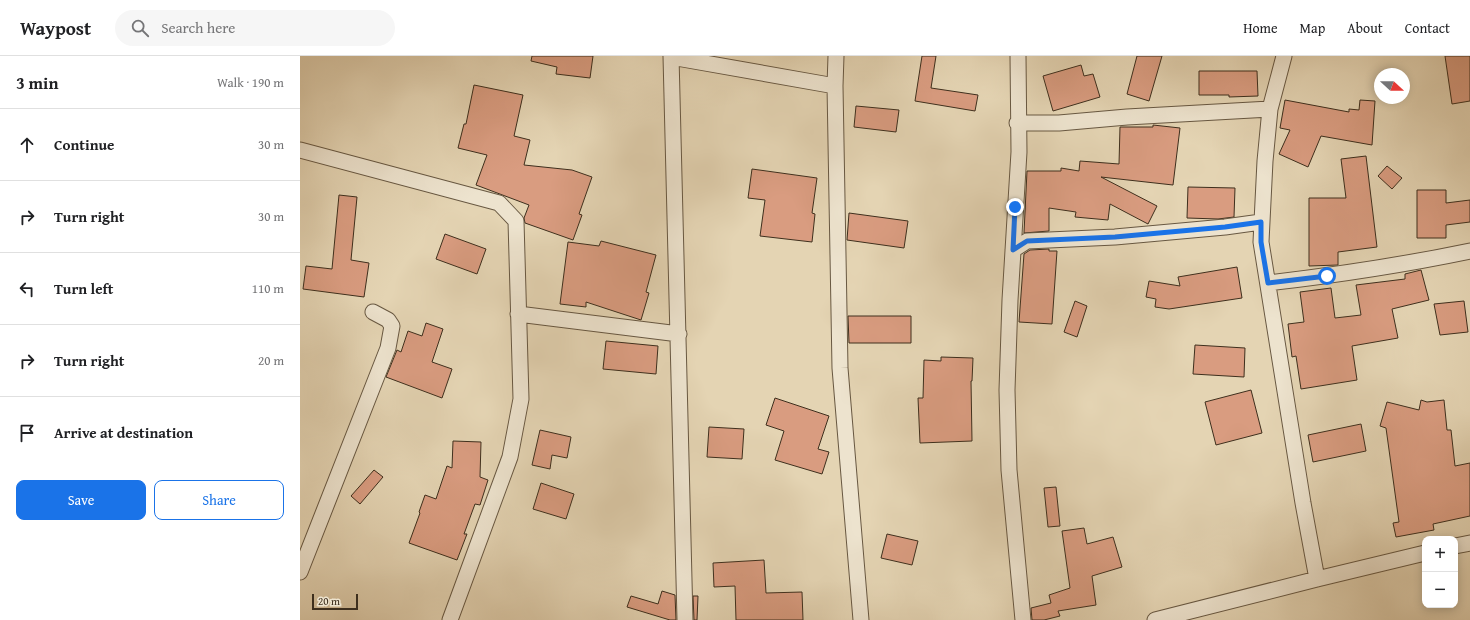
<!DOCTYPE html>
<html lang="en">
<head>
<meta charset="utf-8">
<style>
  :root { --surface:#fff; --page:#f6f6f6; --text:#202124; --muted:#757577; --line:#e0e0e0; --accent:#1a73e8 }
  body { margin:0; font-family:"Gentium Book Plus",serif; background:var(--page); color:var(--text) }
  .controls { position:absolute; right:12px; bottom:12px; display:grid; overflow:hidden; border-radius:8px; box-shadow:0 2px 10px #0003 }
  .controls button { width:36px; height:36px; display:grid; place-items:center; padding:0; border:0; border-bottom:1px solid var(--line); background:var(--surface); color:var(--text); font:20px sans-serif }
  .compass { position:absolute; left:1074px; top:12px; width:36px; height:36px; border-radius:50%; background:var(--surface); box-shadow:0 2px 10px #0003; rotate:111deg }
  .scale { position:absolute; left:12px; bottom:10px; width:46px; box-sizing:border-box; padding-left:4px; border:2px solid #3e2f1d; border-top:0; font-size:11px; line-height:14px; white-space:nowrap; color:#3e2f1d; -webkit-text-stroke:3px #ede3ce; paint-order:stroke }
  .stop { position:absolute; width:12px; height:12px; margin:-9px; border:3px solid #1a73e8; border-radius:50%; background:#fff }
  .stop.end { background:#1a73e8; border-color:#fff; box-shadow:0 1px 4px #0008 }
  .list { margin:0; padding:0; list-style:none }
  h2 { display:flex; justify-content:space-between; align-items:center; height:52px; margin:0; padding:0 16px; font-size:17px }
  h2 small { font-size:13px; font-weight:400; color:var(--muted) }
  .list li { display:grid; grid-template-columns:26px 1fr auto; gap:12px; align-items:center; box-sizing:border-box; height:72px; padding:0 16px; border-top:1px solid var(--line) }
  .list b { display:block; font-size:15px; white-space:nowrap }
  .list em { font-size:13px; font-style:normal; color:var(--muted) }
  .actions { display:flex; gap:8px; padding:12px 16px }
  .actions a { flex:1; padding:9px 0; border:1px solid var(--accent); border-radius:8px; text-align:center; font-size:14px; color:var(--accent) }
  .actions .main { background:var(--accent); color:#fff }
  .icon { flex:none; width:22px; height:22px; fill:none; stroke:currentColor; stroke-width:2; stroke-linecap:round; stroke-linejoin:round }
  .map { position:relative; flex:none; width:1170px; height:564px; overflow:hidden }
  header { display:flex; align-items:center; gap:24px; box-sizing:border-box; height:56px; padding:0 20px; background:var(--surface); border-bottom:1px solid var(--line) }
  header strong { font-size:19px }
  nav { display:flex; gap:22px; margin-inline-start:auto; font-size:14px }
  .search { width:280px; height:36px; background:var(--page); display:flex; align-items:center; gap:10px; box-sizing:border-box; padding:0 14px; border-radius:22px; color:var(--muted); font-size:15px }
  main { display:flex }
  aside { flex:1; background:var(--surface) }
  .map>svg:first-child { display:block }
  .building { fill:#d99c80; stroke:#3e2f1d }
  .lines { fill:none; stroke-linecap:round; stroke-linejoin:round }
  .minor-casing { stroke:#685842; stroke-width:17 }
  .minor { stroke:#ede3ce; stroke-width:15 }
  .route { stroke:#1a73e8; stroke-width:5 }
</style>
</head>
<body>
<header>
<strong>Waypost</strong>
<div class="search"><svg class="icon" aria-label="search" viewBox="0 0 24 24"><circle cx="10" cy="10" r="6"/><path d="M15 15l6 6"/></svg>Search here</div>
<nav><a>Home</a><a>Map</a><a>About</a><a>Contact</a></nav>
</header>
<main>
<aside>
<h2>3 min<small>Walk · 190 m</small></h2>
<ul class="list">
<li><svg class="icon" aria-label="ahead" viewBox="0 0 24 24"><path d="M12 20V5M6 11l6-6 6 6"/></svg><div><b>Continue</b></div><em>30 m</em></li>
<li><svg class="icon" aria-label="right" viewBox="0 0 24 24"><path d="M7 20v-9h11M14 6l5 5-5 5"/></svg><div><b>Turn right</b></div><em>30 m</em></li>
<li><svg class="icon" aria-label="left" viewBox="0 0 24 24"><path d="M17 20v-9H6M10 6l-5 5 5 5"/></svg><div><b>Turn left</b></div><em>110 m</em></li>
<li><svg class="icon" aria-label="right" viewBox="0 0 24 24"><path d="M7 20v-9h11M14 6l5 5-5 5"/></svg><div><b>Turn right</b></div><em>20 m</em></li>
<li><svg class="icon" aria-label="arrive" viewBox="0 0 24 24"><path d="M6 21V4h12l-3 4 3 4H6"/></svg><div><b>Arrive at destination</b></div></li>
</ul>
<div class="actions"><a class="main">Save</a><a>Share</a></div>
</aside>
<div class="map">
<svg width="1170" height="564" viewBox="0 0 1170 564">
  <rect width="100%" height="100%" fill="#e4d4b3"/>
  <filter id="stains"><feTurbulence type="fractalNoise" baseFrequency=".005" numOctaves="4"/><feColorMatrix values="0 0 0 0 .2 0 0 0 0 .09 0 0 0 0 .02 0 0 0 .5 -.17"/></filter>
  <radialGradient id="worn" r=".72"><stop offset=".6" stop-color="#630" stop-opacity="0"/><stop offset="1" stop-color="#630" stop-opacity=".3"/></radialGradient>
  <path class="building" d="M 232,0 L 293,0 L 290,22 L 256,18 L 257,11 L 231,5 Z
    M 622,0 L 636,0 L 631,32 L 678,39 L 675,55 L 615,45 Z
    M 837,0 L 862,0 L 849,45 L 827,38 Z
    M 1145,0 L 1170,0 L 1170,45 L 1152,48 Z
    M 781,9 L 784,20 L 793,18 L 800,41 L 753,55 L 743,20 Z
    M 899,15 L 957,15 L 958,40 L 929,41 L 929,39 L 899,39 Z
    M 174,29 L 223,39 L 214,80 L 230,84 L 224,109 L 272,114 L 292,121 L 279,158 L 282,159 L 273,184 L 225,167 L 224,162 L 229,149 L 176,129 L 187,99 L 158,92 L 164,68 L 166,68 Z
    M 985,44 L 1049,56 L 1049,53 L 1059,54 L 1060,44 L 1075,45 L 1072,89 L 1021,80 L 1008,111 L 979,98 L 990,74 L 980,72 Z
    M 556,50 L 599,54 L 596,76 L 554,71 Z
    M 853,69 L 880,72 L 873,129 L 801,121 L 857,150 L 848,168 L 810,148 L 808,164 L 775,161 L 776,156 L 749,152 L 749,175 L 724,177 L 727,115 L 761,115 L 761,112 L 779,115 L 780,105 L 819,108 L 820,71 L 853,71 Z
    M 1066,100 L 1077,191 L 1038,196 L 1038,209 L 1009,210 L 1009,142 L 1046,142 L 1041,103 Z
    M 1087,110 L 1102,122 L 1092,133 L 1078,120 Z
    M 452,113 L 517,122 L 512,157 L 515,158 L 512,186 L 460,180 L 465,144 L 448,142 Z
    M 888,131 L 935,132 L 934,161 L 918,163 L 887,162 Z
    M 1117,134 L 1146,134 L 1146,147 L 1170,144 L 1170,166 L 1146,169 L 1146,182 L 1117,182 Z
    M 39,139 L 57,141 L 51,204 L 69,207 L 64,241 L 3,233 L 6,210 L 32,213 Z
    M 549,157 L 608,165 L 604,192 L 547,184 Z
    M 145,178 L 186,193 L 177,218 L 136,203 Z
    M 301,185 L 356,199 L 346,236 L 349,237 L 341,264 L 286,246 L 286,251 L 260,248 L 268,186 L 299,190 Z
    M 749,193 L 749,195 L 757,195 L 752,268 L 719,266 L 724,198 L 730,194 Z
    M 937,211 L 942,242 L 869,253 L 855,251 L 856,243 L 846,241 L 849,225 L 880,230 L 878,221 Z
    M 1121,214 L 1129,244 L 1092,253 L 1098,282 L 1052,290 L 1057,324 L 1001,333 L 996,300 L 992,301 L 988,268 L 1004,266 L 1000,236 L 1031,232 L 1035,262 L 1061,259 L 1056,229 L 1105,223 L 1105,218 Z
    M 775,245 L 787,250 L 777,281 L 764,276 Z
    M 1164,245 L 1168,276 L 1140,279 L 1134,248 Z
    M 548,260 L 611,260 L 611,287 L 549,287 Z
    M 126,267 L 143,273 L 132,306 L 152,313 L 142,342 L 86,321 L 97,294 L 101,296 L 108,275 L 122,280 Z
    M 306,285 L 358,290 L 356,318 L 303,313 Z
    M 895,289 L 945,292 L 944,321 L 893,318 Z
    M 641,301 L 673,302 L 672,325 L 671,325 L 672,385 L 620,387 L 618,342 L 623,342 L 624,304 L 641,305 Z
    M 951,334 L 962,377 L 916,389 L 905,346 Z
    M 475,342 L 529,360 L 518,393 L 529,396 L 522,418 L 475,404 L 484,375 L 466,369 Z
    M 1121,344 L 1127,346 L 1144,344 L 1147,374 L 1151,374 L 1155,410 L 1170,407 L 1170,460 L 1133,468 L 1134,474 L 1096,481 L 1093,467 L 1099,466 L 1086,372 L 1080,370 L 1087,346 L 1119,354 Z
    M 1061,368 L 1066,395 L 1013,406 L 1008,379 Z
    M 409,371 L 444,373 L 442,403 L 407,401 Z
    M 240,374 L 271,381 L 267,402 L 252,399 L 250,413 L 232,409 Z
    M 153,385 L 181,386 L 180,421 L 188,424 L 180,449 L 175,448 L 164,478 L 167,478 L 157,504 L 109,487 L 120,457 L 119,456 L 125,439 L 136,443 L 147,410 L 152,412 Z
    M 74,414 L 83,421 L 60,448 L 51,440 Z
    M 241,427 L 274,438 L 266,463 L 233,453 Z
    M 756,431 L 760,470 L 748,471 L 744,432 Z
    M 784,472 L 787,488 L 813,481 L 822,511 L 792,520 L 796,549 L 758,555 L 760,560 L 744,564 L 732,564 L 731,552 L 751,547 L 749,539 L 770,532 L 762,475 Z
    M 587,478 L 618,485 L 612,509 L 581,502 Z
    M 464,504 L 466,537 L 502,536 L 503,564 L 436,564 L 435,530 L 414,531 L 413,507 Z
    M 362,535 L 375,539 L 376,564 L 370,564 L 327,551 L 331,540 L 358,548 Z
    M 393,540 L 398,540 L 397,564 L 394,564 Z"/>
  <g class="lines">
    <g class="minor-casing">
      <path id="minor" d="M 371,0 L 385,564
        M 536,0 L 535,30 L 540,312 L 561,564
        M 718,0 L 719,96 L 710,244 L 707,334 L 709,414 L 723,564
        M 984,0 L 970,53 L 965,105 L 961,186 L 1003,447 L 1017,523
        M 371,1 L 535,30
        M 717,67 L 759,67 L 827,61 L 970,53
        M 0,94 L 199,147 L 216,165 L 221,343 L 210,401 L 150,564
        M 713,194 L 727,185 L 815,181 L 925,171 L 961,166
        M 968,227 C 1036,219 1103,209 1170,195
        M 218,258 L 379,278
        M 1155,490 L 1170,487
        M 0,516 L 88,292 L 92,270 L 88,264 L 73,256
        M 855,564 L 1017,523 L 1125,497"/>
    </g>
    <use href="#minor" class="minor"/>
  </g>
  <g class="lines">
    <path class="route" d="M 715,151 L 713,194 L 727,185 L 815,181 L 925,171 L 961,166 L 961,186 L 968,227 L 1027,220"/>
  </g>
  <rect width="100%" height="100%" filter="url(#stains)"/>
  <rect width="100%" height="100%" fill="url(#worn)"/>
</svg>
<div class="controls">
<button>+</button>
<button>−</button>
</div>
<svg class="compass" viewBox="-18 -18 36 36"><path d="M0-13l5 13h-10z" fill="#e53935"/><path d="M0 13l5-13h-10z" fill="#757577"/></svg>
<div class="scale">20 m</div>
<div class="stop" style="left:1027px;top:220px"></div>
<div class="stop end" style="left:715px;top:151px"></div>
</div>
</main>
</body>
</html>
